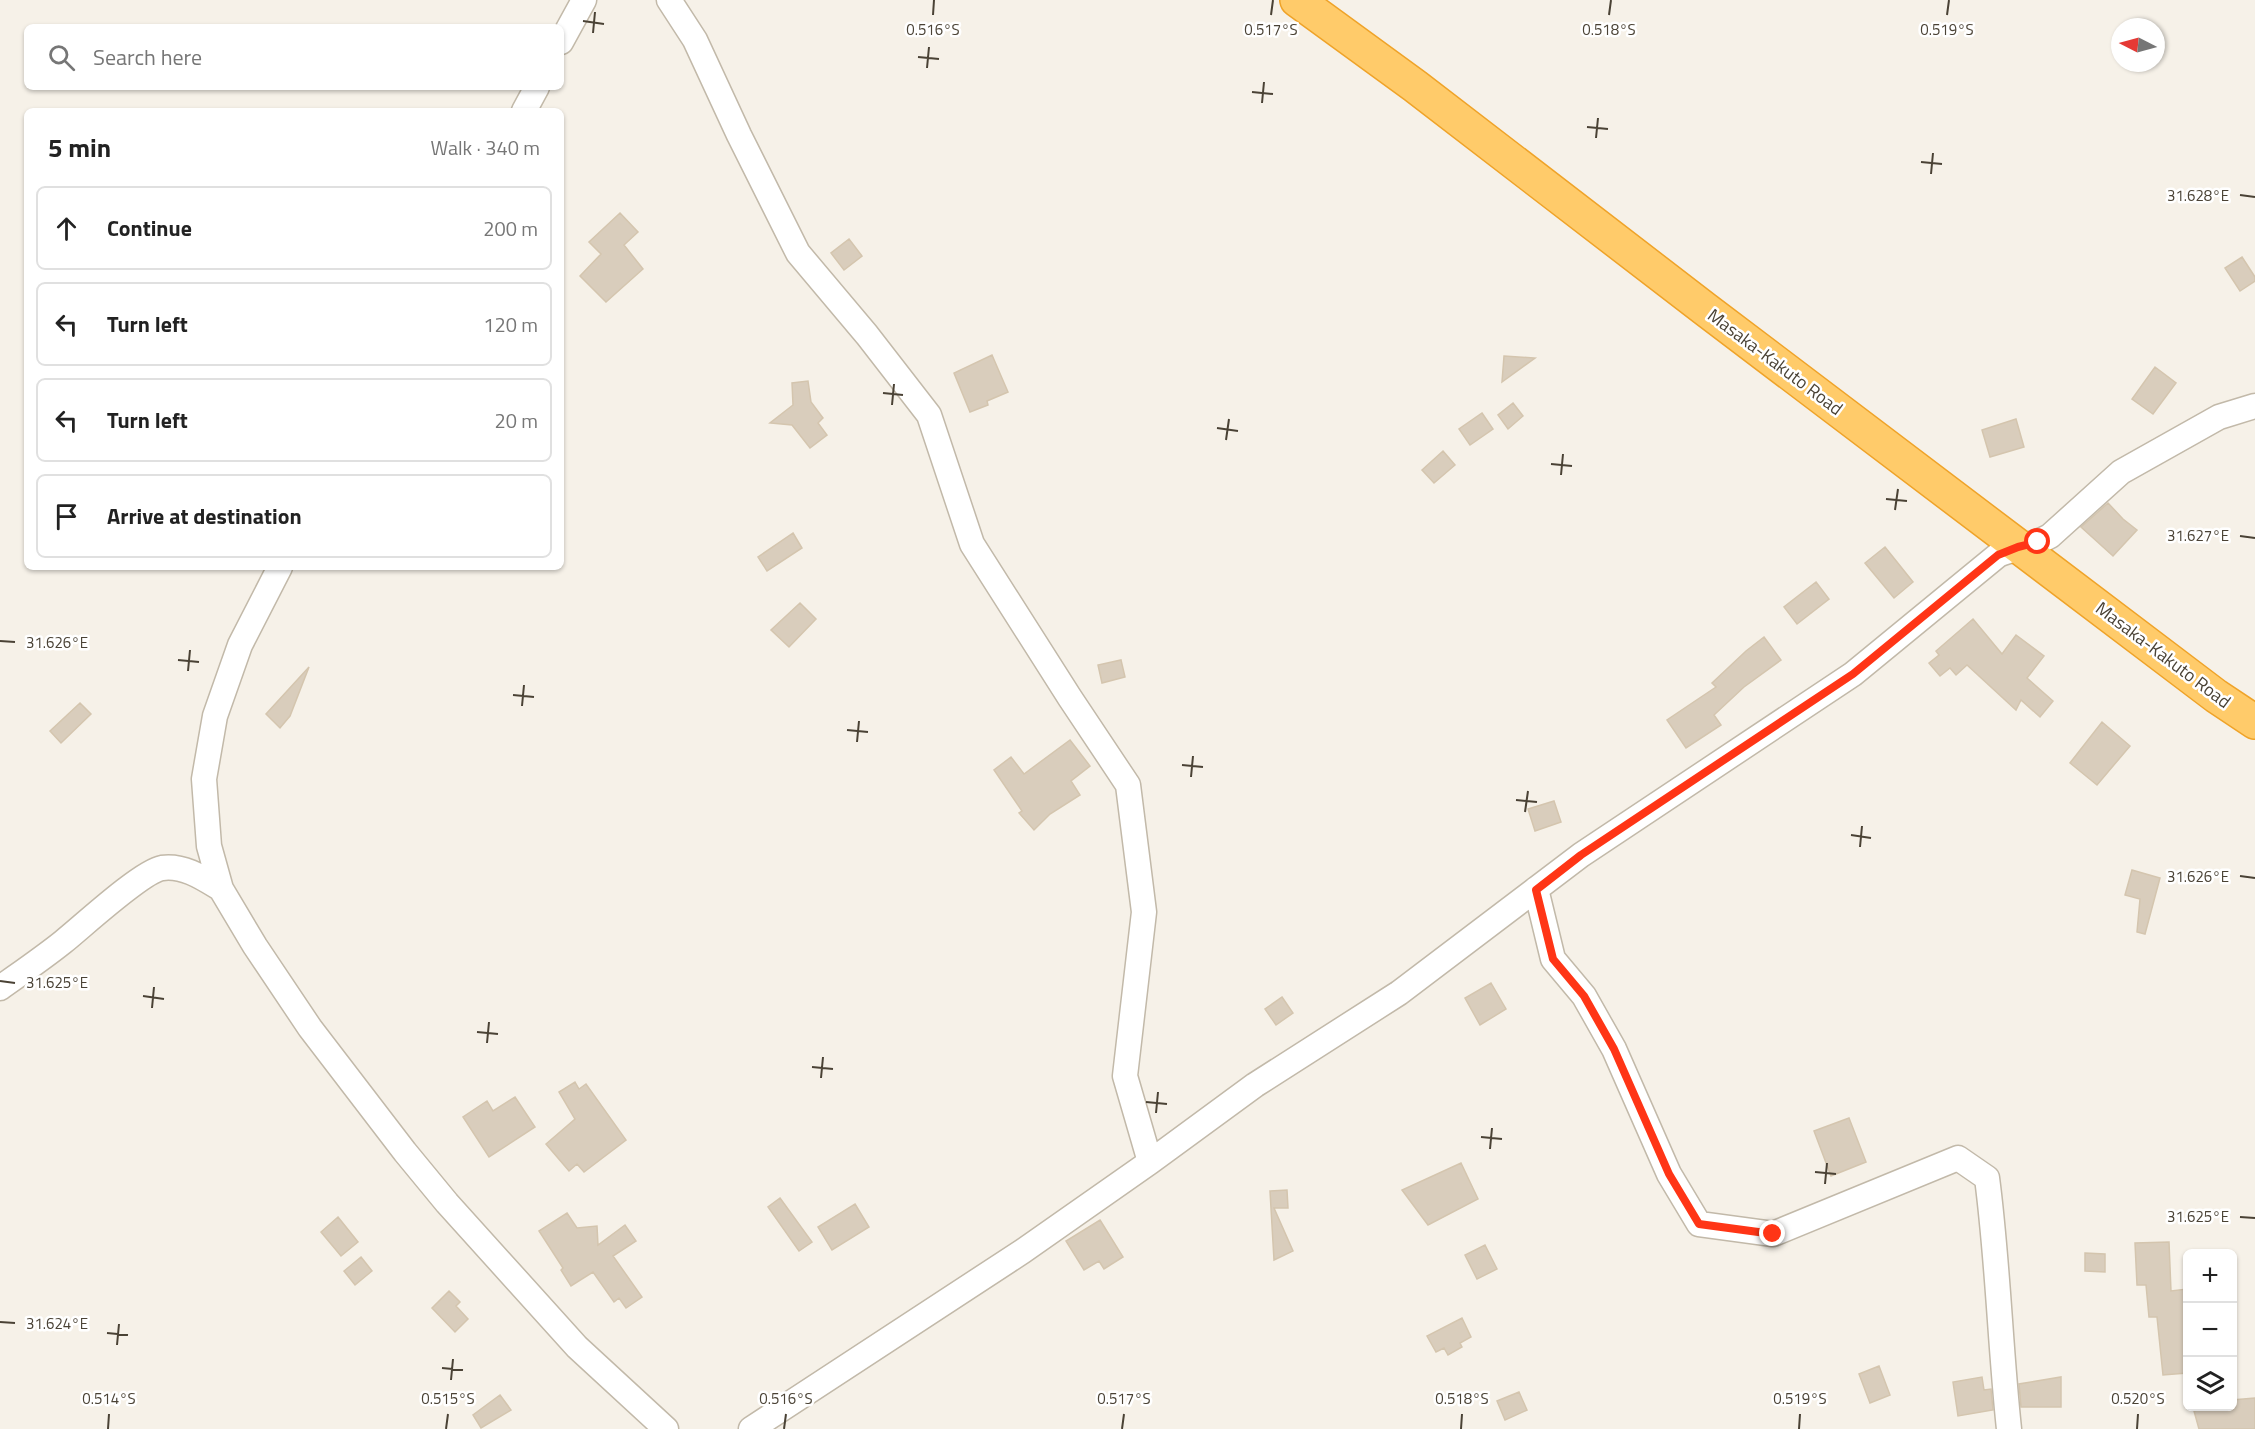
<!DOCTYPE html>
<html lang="en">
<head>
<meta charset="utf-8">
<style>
  :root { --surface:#fff; --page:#f6f6f6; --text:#222; --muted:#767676; --line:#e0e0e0 }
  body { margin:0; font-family:"Titillium Web",sans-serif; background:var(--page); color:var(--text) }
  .controls { position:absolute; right:18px; bottom:18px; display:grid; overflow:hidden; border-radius:9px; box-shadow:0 2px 4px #0004 }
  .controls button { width:54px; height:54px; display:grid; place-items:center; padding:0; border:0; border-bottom:2px solid var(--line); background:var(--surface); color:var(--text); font:30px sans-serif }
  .compass { position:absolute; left:2111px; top:18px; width:54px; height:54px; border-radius:50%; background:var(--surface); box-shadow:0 2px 4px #0004; rotate:276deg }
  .stop { position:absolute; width:18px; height:18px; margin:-14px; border:4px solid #ff3516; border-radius:50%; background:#fff }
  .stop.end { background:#ff3516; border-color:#fff; box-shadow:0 2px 6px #0008 }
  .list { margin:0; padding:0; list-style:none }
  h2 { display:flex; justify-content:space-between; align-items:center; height:78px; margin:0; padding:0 24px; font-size:26px }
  h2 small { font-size:20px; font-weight:400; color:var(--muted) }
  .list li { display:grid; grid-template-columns:39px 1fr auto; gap:18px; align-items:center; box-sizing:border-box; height:84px; margin:0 12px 12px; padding:0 12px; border:2px solid var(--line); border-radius:9px }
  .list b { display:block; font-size:22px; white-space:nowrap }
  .list em { font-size:20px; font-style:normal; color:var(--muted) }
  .icon { flex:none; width:33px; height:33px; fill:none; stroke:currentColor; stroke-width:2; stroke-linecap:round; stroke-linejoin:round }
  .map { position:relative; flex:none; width:2255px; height:1429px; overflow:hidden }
  .search { position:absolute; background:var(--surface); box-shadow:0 2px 4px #0004; left:24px; top:24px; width:540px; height:66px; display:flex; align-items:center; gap:15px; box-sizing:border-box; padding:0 21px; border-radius:9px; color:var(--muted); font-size:22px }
  .panel { position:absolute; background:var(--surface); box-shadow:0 2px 4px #0004; left:24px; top:108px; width:540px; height:462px; border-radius:9px }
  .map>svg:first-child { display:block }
  .building { fill:#d9cdbc; stroke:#d4c5ae; stroke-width:1.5 }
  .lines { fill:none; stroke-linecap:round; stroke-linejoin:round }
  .minor-casing { stroke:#c2b9a9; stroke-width:27 }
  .highway-casing { stroke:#efa329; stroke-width:36 }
  .minor { stroke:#fff; stroke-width:24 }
  .highway { stroke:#ffcb6a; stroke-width:33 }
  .route { stroke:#ff3516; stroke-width:8 }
  .ticks { fill:none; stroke:#4a4235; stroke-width:2 }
  .labels { text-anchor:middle; stroke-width:5; stroke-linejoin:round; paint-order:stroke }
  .street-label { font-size:18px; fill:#4a4235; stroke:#fff }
  .ticks-label { font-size:15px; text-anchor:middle; fill:#4a4235; stroke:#fff; stroke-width:5; stroke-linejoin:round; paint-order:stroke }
</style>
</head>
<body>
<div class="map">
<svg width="2255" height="1429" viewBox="0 0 2255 1429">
  <rect width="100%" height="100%" fill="#f6f1e8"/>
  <path class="building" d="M 620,213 L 638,232 L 624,245 L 643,269 L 606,302 L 580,276 L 601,254 L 589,242 Z
    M 849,239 L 862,256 L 844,270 L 831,253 Z
    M 2242,257 L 2255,277 L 2255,281 L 2240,291 L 2225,268 Z
    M 992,355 L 1008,392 L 987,401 L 988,405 L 970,412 L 954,373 Z
    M 1504,356 L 1535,358 L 1502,382 Z
    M 2155,367 L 2176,383 L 2153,414 L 2132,399 Z
    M 808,381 L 811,402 L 823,418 L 818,423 L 827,435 L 810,448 L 792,425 L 770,423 L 793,405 L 792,383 Z
    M 1513,403 L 1523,416 L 1508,429 L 1498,415 Z
    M 1482,413 L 1493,429 L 1470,445 L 1459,429 Z
    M 2016,419 L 2024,447 L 1990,457 L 1982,430 Z
    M 1443,451 L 1455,465 L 1434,483 L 1422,470 Z
    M 2108,503 L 2123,519 L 2137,530 L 2113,556 L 2081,527 Z
    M 793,533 L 802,548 L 767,571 L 758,557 Z
    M 1885,547 L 1913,582 L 1894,598 L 1865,563 Z
    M 1816,582 L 1829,599 L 1797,624 L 1784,607 Z
    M 800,603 L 816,619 L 789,647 L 771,630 Z
    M 1973,619 L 2002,654 L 2016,635 L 2044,656 L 2027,678 L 2053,701 L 2040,717 L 2021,700 L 2016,710 L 1967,665 L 1956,675 L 1950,668 L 1940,676 L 1929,663 L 1939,655 L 1936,651 Z
    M 1764,637 L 1781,660 L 1744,687 L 1714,715 L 1721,725 L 1686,748 L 1667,720 L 1716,687 L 1712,683 L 1746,651 Z
    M 1121,660 L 1125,677 L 1102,683 L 1098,665 Z
    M 309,667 L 290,716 L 280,728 L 266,714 Z
    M 80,703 L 91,714 L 61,743 L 50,731 Z
    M 2102,722 L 2130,746 L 2097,785 L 2070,763 Z
    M 1070,740 L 1090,766 L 1071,781 L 1080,795 L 1050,814 L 1034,830 L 1019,813 L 1022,811 L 994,770 L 1011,757 L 1024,774 Z
    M 1554,801 L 1561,822 L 1535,831 L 1528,809 Z
    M 2132,870 L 2160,878 L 2145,934 L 2137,932 L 2140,899 L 2125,895 Z
    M 1491,983 L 1506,1009 L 1480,1025 L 1465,998 Z
    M 1282,997 L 1293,1013 L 1276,1025 L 1265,1009 Z
    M 575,1082 L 579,1089 L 586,1084 L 626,1140 L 584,1172 L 577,1164 L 569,1171 L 546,1144 L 575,1119 L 559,1092 Z
    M 515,1097 L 535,1127 L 489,1157 L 463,1117 L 487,1101 L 493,1111 Z
    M 1849,1118 L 1866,1162 L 1831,1176 L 1814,1131 Z
    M 1461,1163 L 1478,1199 L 1428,1225 L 1402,1190 Z
    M 1287,1190 L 1288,1208 L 1274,1208 L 1293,1251 L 1274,1260 L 1270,1191 Z
    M 780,1198 L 812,1242 L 799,1251 L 768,1207 Z
    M 855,1204 L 869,1227 L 832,1250 L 818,1227 Z
    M 567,1213 L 577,1228 L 597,1226 L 598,1245 L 625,1225 L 636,1241 L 613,1256 L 642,1297 L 626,1308 L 619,1298 L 614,1302 L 593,1272 L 571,1286 L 561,1270 L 563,1268 L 539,1231 Z
    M 338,1217 L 358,1242 L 341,1256 L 321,1232 Z
    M 1100,1220 L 1123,1257 L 1104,1269 L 1099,1261 L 1084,1270 L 1066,1241 Z
    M 2169,1242 L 2171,1291 L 2187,1289 L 2187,1373 L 2163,1375 L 2157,1317 L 2149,1317 L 2146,1285 L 2137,1285 L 2135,1243 Z
    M 1485,1245 L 1497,1269 L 1477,1279 L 1465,1255 Z
    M 2085,1253 L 2105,1254 L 2105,1272 L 2085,1271 Z
    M 361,1257 L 372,1271 L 355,1285 L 344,1271 Z
    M 449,1291 L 460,1302 L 456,1306 L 468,1319 L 455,1332 L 432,1308 Z
    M 1462,1318 L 1471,1337 L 1460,1343 L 1462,1347 L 1448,1355 L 1444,1348 L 1436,1352 L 1427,1336 Z
    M 1879,1366 L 1890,1395 L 1870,1403 L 1859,1374 Z
    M 1982,1377 L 1984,1390 L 1991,1389 L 1993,1410 L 1958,1416 L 1953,1382 Z
    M 2061,1377 L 2061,1407 L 2021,1407 L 2019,1384 Z
    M 1519,1392 L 1527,1410 L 1505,1420 L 1497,1401 Z
    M 500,1395 L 511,1410 L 481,1428 L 473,1415 Z
    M 2255,1398 L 2255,1429 L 2199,1429 L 2194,1411 L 2208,1407 L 2232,1407 L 2232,1400 Z"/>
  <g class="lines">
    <g class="minor-casing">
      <path id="minor" d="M 669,0 L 695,40 L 739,135 L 798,253 L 867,335 L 929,415 L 972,544 L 1070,698 L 1128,785 L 1144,912 L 1125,1076 L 1150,1162
        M 561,42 L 584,0
        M 524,111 L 537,87
        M 280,567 L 240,645 L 215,716 L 204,779 L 209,846 L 221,889 L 255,946 L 310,1028 L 405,1152 L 447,1203 L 577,1347 L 666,1429
        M 1536,889 L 1553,959 L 1584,996 L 1614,1049 L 1669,1174 L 1699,1224 L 1773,1234 L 1958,1158 L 1987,1178 C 1998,1261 2000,1345 2009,1429
        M 0,988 C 21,973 43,958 63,942 C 83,926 141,872 162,868 C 184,865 203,878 221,889
        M 751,1429 L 1023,1251 L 1150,1162 L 1255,1085 L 1399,993 L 1581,855 L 1853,674 L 1998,555 C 2015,548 2034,545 2050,536 L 2121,472 L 2219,417 L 2255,406"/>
    </g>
    <g class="highway-casing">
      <path id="highway" d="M 1297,0 L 1415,86 L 1705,309 L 2216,696 L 2255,722"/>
    </g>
    <use href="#minor" class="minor"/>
    <use href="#highway" class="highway"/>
  </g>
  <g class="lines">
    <path class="route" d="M 1773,1234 L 1699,1224 L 1669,1174 L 1614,1049 L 1584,996 L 1553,959 L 1536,890 L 1581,855 L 1853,674 L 1998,555 L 2018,547 L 2038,542"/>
  </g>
  <path class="ticks" d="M 933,15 L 934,0M 1271,15 L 1273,0M 1609,15 L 1611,0M 1947,15 L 1949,0M 583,21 L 604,24M 593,33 L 595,12M 918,57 L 939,59M 927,68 L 929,47M 1252,92 L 1273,94M 1262,103 L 1264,82M 1587,127 L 1608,129M 1596,138 L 1598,118M 1921,162 L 1942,164M 1931,174 L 1933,153M 2240,195 L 2255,197M 883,393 L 903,395M 892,405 L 894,384M 1217,428 L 1238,431M 1226,440 L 1229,419M 1551,464 L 1572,466M 1561,475 L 1563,454M 1886,499 L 1907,501M 1895,510 L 1898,489M 2240,536 L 2255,538M 0,641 L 15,642M 178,660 L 199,662M 188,671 L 190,650M 513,695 L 534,697M 522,706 L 524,685M 847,730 L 868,732M 857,742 L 859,721M 1182,765 L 1203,767M 1191,777 L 1193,756M 1516,800 L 1537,802M 1525,812 L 1528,791M 1851,835 L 1871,838M 1860,847 L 1862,826M 2240,876 L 2255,878M 0,981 L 15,983M 143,996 L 164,999M 152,1008 L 154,987M 477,1032 L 498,1034M 487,1043 L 489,1022M 812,1067 L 833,1069M 821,1078 L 823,1057M 1146,1102 L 1167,1104M 1156,1113 L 1158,1092M 1481,1137 L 1502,1139M 1490,1149 L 1492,1128M 1815,1172 L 1836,1174M 1825,1184 L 1827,1163M 2240,1217 L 2255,1218M 0,1322 L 15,1323M 107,1333 L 128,1335M 117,1345 L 119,1324M 442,1368 L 463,1370M 451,1380 L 453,1359M 108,1429 L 109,1414M 446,1429 L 448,1414M 784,1429 L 786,1414M 1122,1429 L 1124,1414M 1461,1429 L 1462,1414M 1799,1429 L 1800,1414M 2137,1429 L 2138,1414"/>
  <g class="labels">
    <g class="street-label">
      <text transform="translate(1775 362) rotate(37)" y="6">Masaka-Kakuto Road</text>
      <text transform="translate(2163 655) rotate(37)" y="6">Masaka-Kakuto Road</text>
    </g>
  </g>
  <g class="ticks-label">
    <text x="933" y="35">0.516°S</text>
    <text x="1271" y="35">0.517°S</text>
    <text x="1609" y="35">0.518°S</text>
    <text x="1947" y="35">0.519°S</text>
    <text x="2198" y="201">31.628°E</text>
    <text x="2198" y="541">31.627°E</text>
    <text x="57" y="648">31.626°E</text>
    <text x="2198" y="882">31.626°E</text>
    <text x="57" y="988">31.625°E</text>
    <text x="2198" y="1222">31.625°E</text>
    <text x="57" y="1329">31.624°E</text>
    <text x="109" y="1404">0.514°S</text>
    <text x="448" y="1404">0.515°S</text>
    <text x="786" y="1404">0.516°S</text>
    <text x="1124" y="1404">0.517°S</text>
    <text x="1462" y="1404">0.518°S</text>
    <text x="1800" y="1404">0.519°S</text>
    <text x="2138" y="1404">0.520°S</text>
  </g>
</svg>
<div class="controls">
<button>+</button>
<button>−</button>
<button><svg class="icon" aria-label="layers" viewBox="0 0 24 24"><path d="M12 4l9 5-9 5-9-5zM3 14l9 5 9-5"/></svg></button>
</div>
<svg class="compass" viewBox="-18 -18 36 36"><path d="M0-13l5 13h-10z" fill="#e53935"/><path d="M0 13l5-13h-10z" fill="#767676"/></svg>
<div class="stop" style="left:2038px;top:542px"></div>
<div class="stop end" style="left:1773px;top:1234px"></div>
<div class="search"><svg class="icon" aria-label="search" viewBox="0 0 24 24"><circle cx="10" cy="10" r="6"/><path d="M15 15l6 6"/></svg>Search here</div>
<section class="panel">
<h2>5 min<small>Walk · 340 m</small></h2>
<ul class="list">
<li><svg class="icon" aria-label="ahead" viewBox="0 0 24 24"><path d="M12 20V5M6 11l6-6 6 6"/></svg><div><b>Continue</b></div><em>200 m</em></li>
<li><svg class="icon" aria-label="left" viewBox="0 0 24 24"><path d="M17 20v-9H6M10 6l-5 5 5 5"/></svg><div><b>Turn left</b></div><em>120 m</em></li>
<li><svg class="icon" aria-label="left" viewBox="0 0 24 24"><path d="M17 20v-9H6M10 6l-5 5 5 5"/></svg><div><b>Turn left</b></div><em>20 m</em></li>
<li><svg class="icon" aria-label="arrive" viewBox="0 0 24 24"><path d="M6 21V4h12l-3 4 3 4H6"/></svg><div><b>Arrive at destination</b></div></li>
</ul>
</section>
</div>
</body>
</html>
